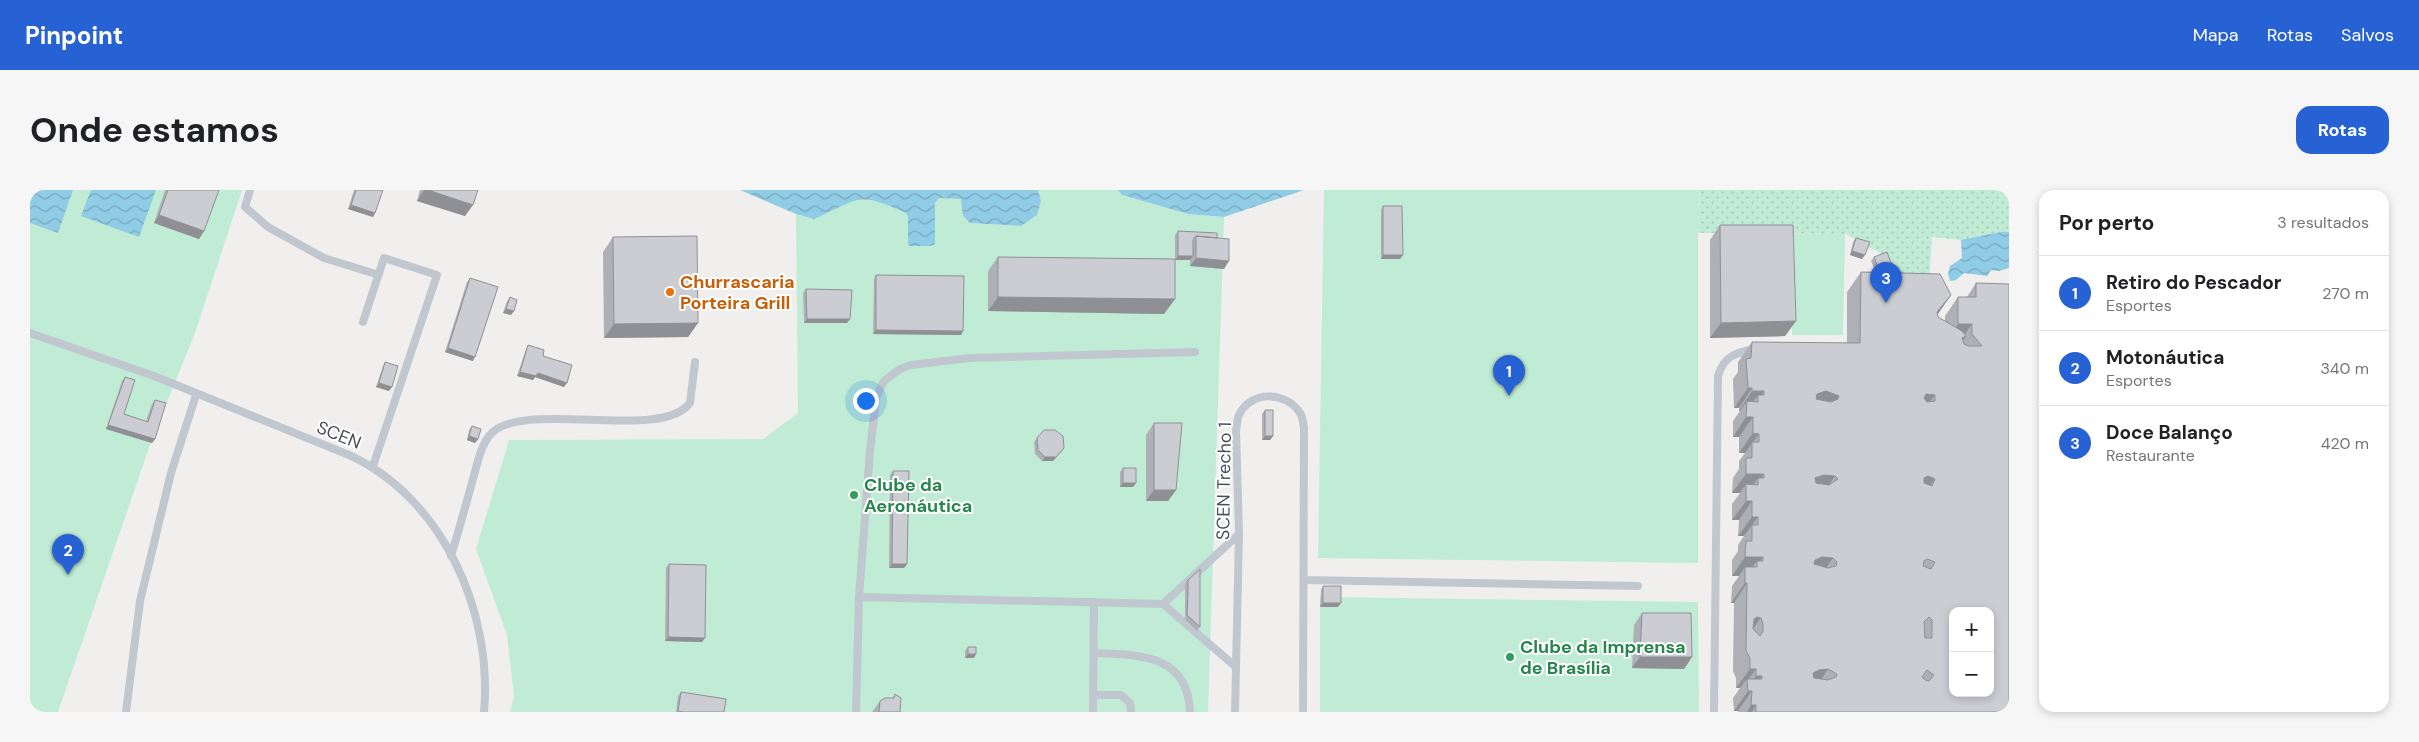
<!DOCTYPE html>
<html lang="pt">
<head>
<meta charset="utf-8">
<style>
  :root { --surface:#fff; --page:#f6f6f6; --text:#202124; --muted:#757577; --line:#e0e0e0; --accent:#2662d3 }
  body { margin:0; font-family:"DM Sans",sans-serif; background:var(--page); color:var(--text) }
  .controls { position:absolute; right:15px; bottom:15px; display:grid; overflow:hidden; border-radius:10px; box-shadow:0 2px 8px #0003 }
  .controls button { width:45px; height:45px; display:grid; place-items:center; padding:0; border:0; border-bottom:1px solid var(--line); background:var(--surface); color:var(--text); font:25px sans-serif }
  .you { position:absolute; left:835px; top:210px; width:18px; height:18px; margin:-12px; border:4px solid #fff; border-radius:50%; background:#1a73e8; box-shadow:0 0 0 8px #1a73e833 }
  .badge { display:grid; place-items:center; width:32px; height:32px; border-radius:50%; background:var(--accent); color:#fff; font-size:16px; font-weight:700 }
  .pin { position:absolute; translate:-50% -41px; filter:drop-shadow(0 1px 2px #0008) }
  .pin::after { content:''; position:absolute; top:26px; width:18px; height:15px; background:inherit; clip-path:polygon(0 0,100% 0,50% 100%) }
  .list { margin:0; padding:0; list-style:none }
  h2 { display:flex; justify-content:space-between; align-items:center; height:65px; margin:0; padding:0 20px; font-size:21px }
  h2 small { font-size:16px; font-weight:400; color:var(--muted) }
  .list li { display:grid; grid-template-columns:32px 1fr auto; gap:15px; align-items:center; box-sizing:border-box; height:75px; padding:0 20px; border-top:1px solid var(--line) }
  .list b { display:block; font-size:19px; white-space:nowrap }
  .list p { margin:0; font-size:16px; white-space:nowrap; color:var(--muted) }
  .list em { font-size:16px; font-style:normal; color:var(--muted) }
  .map { position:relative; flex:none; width:1979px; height:522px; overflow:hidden; border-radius:15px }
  header { display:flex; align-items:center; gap:30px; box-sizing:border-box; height:70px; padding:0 25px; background:var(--accent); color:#fff }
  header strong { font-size:24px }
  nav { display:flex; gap:28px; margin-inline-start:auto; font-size:18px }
  .intro { display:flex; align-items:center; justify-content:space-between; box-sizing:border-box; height:120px; padding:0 30px }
  h1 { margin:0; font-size:35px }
  .button { padding:12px 22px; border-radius:15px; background:var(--accent); color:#fff; font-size:18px; font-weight:700 }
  main { display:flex; gap:30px; padding:0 30px }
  aside { flex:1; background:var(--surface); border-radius:15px; box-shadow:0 2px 8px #0003 }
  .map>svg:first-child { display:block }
  .grass { fill:url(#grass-dots) }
  .park { fill:#c0ebd5 }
  .water { fill:url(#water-waves) }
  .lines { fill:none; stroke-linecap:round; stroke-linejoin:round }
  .lane { stroke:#c0c7cf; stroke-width:8 }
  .wall { fill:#afb0b5 }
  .shaded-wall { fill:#8f9094 }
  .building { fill:#cccdd3; stroke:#8f9094; fill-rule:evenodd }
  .food-dot { fill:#e8710a; stroke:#fff; stroke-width:2 }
  .leisure-dot { fill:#2e9e5b; stroke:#fff; stroke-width:2 }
  .labels { text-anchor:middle; stroke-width:4; stroke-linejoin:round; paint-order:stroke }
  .food-label { font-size:18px; font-weight:bold; fill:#c56008; stroke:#fff; text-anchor:start }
  .street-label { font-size:18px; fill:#48505a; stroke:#fff }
  .leisure-label { font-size:18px; font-weight:bold; fill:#27864d; stroke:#fff; text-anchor:start }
</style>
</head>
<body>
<header>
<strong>Pinpoint</strong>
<nav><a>Mapa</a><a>Rotas</a><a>Salvos</a></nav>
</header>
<div class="intro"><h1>Onde estamos</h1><a class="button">Rotas</a></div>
<main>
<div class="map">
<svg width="1979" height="522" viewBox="0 0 1979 522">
  <defs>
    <pattern id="grass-dots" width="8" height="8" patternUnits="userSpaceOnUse" patternTransform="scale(1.25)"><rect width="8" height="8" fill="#c0ebd5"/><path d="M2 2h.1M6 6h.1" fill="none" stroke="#a6cbb9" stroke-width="1.8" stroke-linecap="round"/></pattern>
    <pattern id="water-waves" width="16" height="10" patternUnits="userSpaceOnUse" patternTransform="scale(1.25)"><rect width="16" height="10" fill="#90cce5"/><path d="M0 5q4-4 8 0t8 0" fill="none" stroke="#78a8bd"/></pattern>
  </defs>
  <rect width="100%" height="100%" fill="#f1efee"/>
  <path class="grass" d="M 1670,0 L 1979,0 L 1979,42 L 1931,50 L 1902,47 L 1899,96 L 1858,79 L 1852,64 L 1815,44 L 1668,43 Z"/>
  <path class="park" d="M 0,0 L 212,0 L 165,143 L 122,249 L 28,522 L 0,522 Z
    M 1008,0 L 1088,0 L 1092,5 L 1158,24 L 1194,27 L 1178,522 L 480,522 L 484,507 L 477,445 L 446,359 L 479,250 L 733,249 L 768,223 L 766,24 L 784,29 C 830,8 826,0 876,23 L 878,27 L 878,53 L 905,54 L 905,13 L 909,8 L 932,9 L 933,26 L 940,33 L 991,36 L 1011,11 Z
    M 1294,0 L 1670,0 L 1668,43 L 1668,373 L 1288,368 Z
    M 1762,44 L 1815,44 L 1813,145 L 1762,145 Z
    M 1290,407 L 1668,412 L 1669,522 L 1290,522 Z"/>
  <path class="water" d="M 0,0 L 43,0 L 28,43 L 0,33 Z
    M 61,0 L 126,0 L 109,47 L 51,26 Z
    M 710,0 L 1008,0 L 1011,11 L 1007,25 L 991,36 L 940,33 L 933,26 L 931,9 L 909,8 L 905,13 L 905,54 L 901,56 L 879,56 L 878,53 L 878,27 L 876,23 C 826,0 830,9 784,29 L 766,24 Z
    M 1088,0 L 1274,0 L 1194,27 L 1158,24 L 1092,5 Z
    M 1971,42 L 1979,42 L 1979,78 L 1969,81 L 1961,80 L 1957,86 L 1934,83 L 1926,90 L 1920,91 L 1918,84 L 1920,76 L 1932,68 L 1931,50 Z"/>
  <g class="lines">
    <path class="lane" d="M 220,0 L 215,17 L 238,37 L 294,68 L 349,85
      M 333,132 L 354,68 L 407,85 L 343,276
      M 0,143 L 124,186 L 319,265 C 413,308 463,422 454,522
      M 421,366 C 429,340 436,314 443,289 C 447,275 450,258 459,246 C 489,207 630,253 660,213 L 665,172
      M 1274,390 L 1608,396
      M 829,407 L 1133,414 L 1206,477
      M 1133,414 L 1209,344
      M 1065,463 C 1110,465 1158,464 1160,522
      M 1063,505 L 1091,505 L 1100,513 L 1101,522
      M 96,522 L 110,411 L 141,283 L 166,205
      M 826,522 L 829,407 L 840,261 L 846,208 L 854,191 L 870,179 L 881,175 L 940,168 L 1165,162
      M 1063,522 L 1064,412
      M 1205,522 L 1209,344 L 1206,240 C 1207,236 1207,229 1209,225 C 1221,200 1256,201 1270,223 C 1273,227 1273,233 1274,238 L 1273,522
      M 1684,522 L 1688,186 C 1694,166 1705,163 1724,159"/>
  </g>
  <path class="wall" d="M 135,0 L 189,0 L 174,41 L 169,49 L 124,33 Z
    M 324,0 L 353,0 L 345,23 L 343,27 L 318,19 Z
    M 390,0 L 448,0 L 435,26 L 387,11 Z
    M 1353,16 L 1370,69 L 1351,69 L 1351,20 Z
    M 1690,35 L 1766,131 L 1755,146 L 1680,148 L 1680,50 Z
    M 1148,41 L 1187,48 L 1194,79 L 1160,76 L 1160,70 L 1145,70 L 1145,109 L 1134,124 L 958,121 L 958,81 L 968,67 L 1145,69 L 1145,45 Z
    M 583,47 L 668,133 L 658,147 L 574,148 L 573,62 Z
    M 1826,48 L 1832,69 L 1820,65 L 1823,52 Z
    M 1844,67 L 1859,79 L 1849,83 L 1921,105 L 1908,124 L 1908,127 L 1915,131 L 1915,126 L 1928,107 L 1937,107 L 1946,93 L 1979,522 L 1708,522 L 1708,521 L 1704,521 L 1703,508 L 1710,498 L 1706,498 L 1706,488 L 1703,481 L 1704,413 L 1701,413 L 1702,396 L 1709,386 L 1702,386 L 1702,370 L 1708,361 L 1708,355 L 1714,346 L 1708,346 L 1709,330 L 1702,330 L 1702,314 L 1710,303 L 1702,303 L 1703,288 L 1709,279 L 1709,271 L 1715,263 L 1709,263 L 1709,247 L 1703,247 L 1703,231 L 1710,221 L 1709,221 L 1709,218 L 1704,218 L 1703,189 L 1708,182 L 1708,172 L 1722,152 L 1817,153 L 1817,102 L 1831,82 L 1846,83 L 1841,71 Z
    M 846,85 L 931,145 L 843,144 L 844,89 Z
    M 440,88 L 443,171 L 415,162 L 437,92 Z
    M 776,99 L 820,129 L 817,133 L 774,133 L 773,103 Z
    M 480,107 L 481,125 L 473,123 L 477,111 Z
    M 498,155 L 513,166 L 534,197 L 505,187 L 503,190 L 487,186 L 496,159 Z
    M 355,172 L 359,201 L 346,197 L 353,176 Z
    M 95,187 L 94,224 L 116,231 L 122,214 L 125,210 L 125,249 L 122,253 L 76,239 L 92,191 Z
    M 1235,220 L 1243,246 L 1240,250 L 1232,250 L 1232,224 Z
    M 1124,233 L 1146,300 L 1138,311 L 1116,311 L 1116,245 Z
    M 442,236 L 448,249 L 445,253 L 437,250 L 439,240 Z
    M 1007,248 L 1031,262 L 1023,271 L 1012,271 L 1005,264 L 1004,252 Z
    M 1093,278 L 1106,293 L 1103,297 L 1090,297 L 1090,282 Z
    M 863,281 L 877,374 L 874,378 L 859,378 L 860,285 Z
    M 639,374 L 672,452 L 635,451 L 636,378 Z
    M 1158,390 L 1170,437 L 1167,441 L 1155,429 L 1155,394 Z
    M 1293,396 L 1308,417 L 1290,417 L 1291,400 Z
    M 1612,423 L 1662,467 L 1654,479 L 1602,478 L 1604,435 Z
    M 938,457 L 946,464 L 944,468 L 935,468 L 935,461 Z
    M 651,502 L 694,522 L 646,522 L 648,506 Z
    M 865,504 L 870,522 L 842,522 L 850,511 L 862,508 Z"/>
  <path class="shaded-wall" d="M 394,0 L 398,0 L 443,15 L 435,26 L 387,11 Z
    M 321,15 L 345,23 L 343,27 L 318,19 Z
    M 129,25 L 174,41 L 169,49 L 124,33 Z
    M 1822,61 L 1835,65 L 1832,69 L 1820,65 Z
    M 1353,65 L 1373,65 L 1370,69 L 1351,69 Z
    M 1148,66 L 1163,66 L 1160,70 L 1145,70 Z
    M 1166,68 L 1199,71 L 1194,79 L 1160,76 Z
    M 1862,75 L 1859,79 L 1846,84 L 1849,80 Z
    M 1921,105 L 1907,125 L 1907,122 Z
    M 968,107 L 1145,109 L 1134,124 L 958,121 Z
    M 476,119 L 484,121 L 481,125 L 473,123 Z
    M 777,129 L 820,129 L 817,133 L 774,133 Z
    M 1766,131 L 1755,146 L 1680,148 L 1691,133 Z
    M 668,133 L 658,147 L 574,148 L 584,134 Z
    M 1928,134 L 1942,134 L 1933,147 L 1936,146 L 1922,165 L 1915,154 Z
    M 846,140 L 933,141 L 931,145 L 843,144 Z
    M 418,158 L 445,167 L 443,171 L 415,162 Z
    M 490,182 L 508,183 L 537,193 L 534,197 L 505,187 L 503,190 L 487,186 Z
    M 349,193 L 362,197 L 359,201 L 346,197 Z
    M 1718,198 L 1722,198 L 1709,218 L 1704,218 Z
    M 1722,201 L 1734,201 L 1728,210 L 1728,205 L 1717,221 L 1717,211 L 1710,221 L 1709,221 Z
    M 1796,201 L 1809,206 L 1795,226 L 1782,221 L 1787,204 Z
    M 1896,204 L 1905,205 L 1891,224 L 1883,224 Z
    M 1716,227 L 1723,227 L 1709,247 L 1703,247 Z
    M 78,235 L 125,249 L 122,253 L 76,239 Z
    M 1723,243 L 1729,244 L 1715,263 L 1709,263 Z
    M 439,246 L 448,249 L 445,253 L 437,250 Z
    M 1235,246 L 1243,246 L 1240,250 L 1232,250 Z
    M 1034,258 L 1023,271 L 1012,271 L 1015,267 Z
    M 1716,284 L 1734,284 L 1728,293 L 1728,288 L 1717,304 L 1716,294 L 1710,303 L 1702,303 Z
    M 1794,285 L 1805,286 L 1791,306 L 1780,304 L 1785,288 Z
    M 1898,286 L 1905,289 L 1891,308 L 1894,288 Z
    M 1093,293 L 1106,293 L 1103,297 L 1090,297 Z
    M 1124,300 L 1146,300 L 1138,311 L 1116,311 Z
    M 1716,311 L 1722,311 L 1709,330 L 1702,330 Z
    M 1722,327 L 1728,327 L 1714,346 L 1708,346 Z
    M 1715,367 L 1733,367 L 1727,376 L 1727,371 L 1716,386 L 1715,377 L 1709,386 L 1702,386 Z
    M 1792,367 L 1803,368 L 1789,388 L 1779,387 L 1785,370 Z
    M 862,374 L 877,374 L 874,378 L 859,378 Z
    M 1715,393 L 1717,393 L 1704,413 L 1701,413 Z
    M 1293,413 L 1311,413 L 1308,417 L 1290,417 Z
    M 1727,427 L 1731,428 L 1717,447 L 1724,429 Z
    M 638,447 L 675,448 L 672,452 L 635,451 Z
    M 938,464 L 946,464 L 944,468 L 935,468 Z
    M 1610,467 L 1662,467 L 1654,479 L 1602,478 Z
    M 1720,479 L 1726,479 L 1717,491 L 1717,489 L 1710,498 L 1706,498 Z
    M 1798,479 L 1785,499 L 1783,483 L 1789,480 Z
    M 1726,486 L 1732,486 L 1708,521 L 1704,521 L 1718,501 L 1718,497 Z
    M 1721,515 L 1726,515 L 1722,522 L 1717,522 Z"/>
  <path class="building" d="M 138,0 L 189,0 L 174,41 L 129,25 Z
    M 326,0 L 353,0 L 345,23 L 321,15 Z
    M 398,0 L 448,0 L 443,15 Z
    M 1353,16 L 1372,16 L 1373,65 L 1353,65 Z
    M 1690,35 L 1763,35 L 1766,131 L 1691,133 Z
    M 1148,41 L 1187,43 L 1187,48 L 1166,46 L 1163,50 L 1163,66 L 1148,66 Z
    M 667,46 L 668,133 L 584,134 L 583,47 Z
    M 1166,46 L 1199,49 L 1199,71 L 1166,68 Z
    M 1826,48 L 1840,52 L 1835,65 L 1822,61 Z
    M 1857,62 L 1862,75 L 1849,80 L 1844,67 Z
    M 968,67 L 1145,69 L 1145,109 L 968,107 Z
    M 1831,82 L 1910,84 L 1921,105 L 1907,122 L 1908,127 L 1932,141 L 1936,146 L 1932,148 L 1934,154 L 1938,156 L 1952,156 L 1942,144 L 1942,134 L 1928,134 L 1928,107 L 1946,107 L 1946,93 L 1979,94 L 1979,522 L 1726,522 L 1726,515 L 1721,515 L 1722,501 L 1718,501 L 1717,489 L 1732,489 L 1732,486 L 1726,486 L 1726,479 L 1720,479 L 1720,468 L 1716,461 L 1717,393 L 1715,393 L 1715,377 L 1727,377 L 1727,371 L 1733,371 L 1733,367 L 1715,367 L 1716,351 L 1722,351 L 1722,335 L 1728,335 L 1728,327 L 1722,327 L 1722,311 L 1716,311 L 1716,294 L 1728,295 L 1728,288 L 1734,288 L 1734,284 L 1716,284 L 1716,268 L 1722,268 L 1722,252 L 1729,252 L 1729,244 L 1723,243 L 1723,227 L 1716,227 L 1717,211 L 1728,212 L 1728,205 L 1734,205 L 1734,201 L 1722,201 L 1722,198 L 1718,198 L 1716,169 L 1721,168 L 1722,152 L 1830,153 ZM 1796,201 L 1809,206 L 1808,209 L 1801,212 L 1786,209 L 1787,204 ZM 1896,204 L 1905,205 L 1905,211 L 1897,212 L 1894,208 ZM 1794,285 L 1805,286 L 1808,289 L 1799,295 L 1786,293 L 1785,288 ZM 1898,286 L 1905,289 L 1902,296 L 1894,293 L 1894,288 ZM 1792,367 L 1803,368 L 1807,372 L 1806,376 L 1798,378 L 1784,374 L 1785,370 ZM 1897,369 L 1905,372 L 1901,379 L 1893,376 L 1894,371 ZM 1923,421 L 1960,421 L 1960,503 L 1923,503 ZM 1727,427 L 1731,428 L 1733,434 L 1733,441 L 1730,446 L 1723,439 L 1724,429 ZM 1899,427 L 1902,430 L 1902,448 L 1895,448 L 1894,432 ZM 1798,479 L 1807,484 L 1806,487 L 1798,490 L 1784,488 L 1783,483 L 1789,480 ZM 1897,480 L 1904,485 L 1899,491 L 1895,490 L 1892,487 Z
    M 846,85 L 934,86 L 933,141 L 846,140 Z
    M 440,88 L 468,97 L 445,167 L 418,158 Z
    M 776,99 L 822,100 L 820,129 L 777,129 Z
    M 480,107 L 487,110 L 484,121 L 476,119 Z
    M 498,155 L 514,160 L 513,166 L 542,175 L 537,193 L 508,183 L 506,186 L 490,182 Z
    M 355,172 L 368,176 L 362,197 L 349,193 Z
    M 95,187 L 105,190 L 94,224 L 118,232 L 125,210 L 136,213 L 125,249 L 78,235 Z
    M 1235,220 L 1243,220 L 1243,246 L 1235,246 Z
    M 1124,233 L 1152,233 L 1146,300 L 1124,300 Z
    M 442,236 L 451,239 L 448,249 L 439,246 Z
    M 1014,240 L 1025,240 L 1033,246 L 1034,258 L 1026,267 L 1015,267 L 1008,260 L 1007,248 Z
    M 1093,278 L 1106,278 L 1106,293 L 1093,293 Z
    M 863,281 L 879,281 L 877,374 L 862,374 Z
    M 639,374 L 676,375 L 675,448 L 638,447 Z
    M 1170,379 L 1170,437 L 1157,425 L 1158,404 L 1158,390 Z
    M 1293,396 L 1311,396 L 1311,413 L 1293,413 Z
    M 1612,423 L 1661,423 L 1662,467 L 1610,467 Z
    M 938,457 L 946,457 L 946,464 L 938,464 Z
    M 651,502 L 696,509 L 694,522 L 653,522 L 648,521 Z
    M 865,504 L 871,508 L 870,522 L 849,522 L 850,511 L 855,508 L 864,508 Z"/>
  <circle class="food-dot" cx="640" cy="102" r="5"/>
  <g class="leisure-dot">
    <circle cx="824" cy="305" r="5"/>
    <circle cx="1480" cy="467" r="5"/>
  </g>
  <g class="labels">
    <g class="food-label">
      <text x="650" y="98">Churrascaria<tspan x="650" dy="21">Porteira Grill</tspan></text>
    </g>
    <g class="street-label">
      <text transform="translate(309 245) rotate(22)" y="6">SCEN</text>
      <text transform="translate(1194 291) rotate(-89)" y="6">SCEN Trecho 1</text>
    </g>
    <g class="leisure-label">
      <text x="834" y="301">Clube da<tspan x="834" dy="21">Aeronáutica</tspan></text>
      <text x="1490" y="463">Clube da Imprensa<tspan x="1490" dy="21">de Brasília</tspan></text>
    </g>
  </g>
</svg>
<div class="controls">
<button>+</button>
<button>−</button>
</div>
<div class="you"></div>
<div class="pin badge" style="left:1479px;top:206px">1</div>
<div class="pin badge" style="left:38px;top:385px">2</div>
<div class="pin badge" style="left:1856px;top:113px">3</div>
</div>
<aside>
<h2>Por perto<small>3 resultados</small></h2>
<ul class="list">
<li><span class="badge">1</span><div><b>Retiro do Pescador</b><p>Esportes</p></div><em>270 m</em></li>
<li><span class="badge">2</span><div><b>Motonáutica</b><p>Esportes</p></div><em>340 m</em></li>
<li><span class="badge">3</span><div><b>Doce Balanço</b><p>Restaurante</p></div><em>420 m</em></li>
</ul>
</aside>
</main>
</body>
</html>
